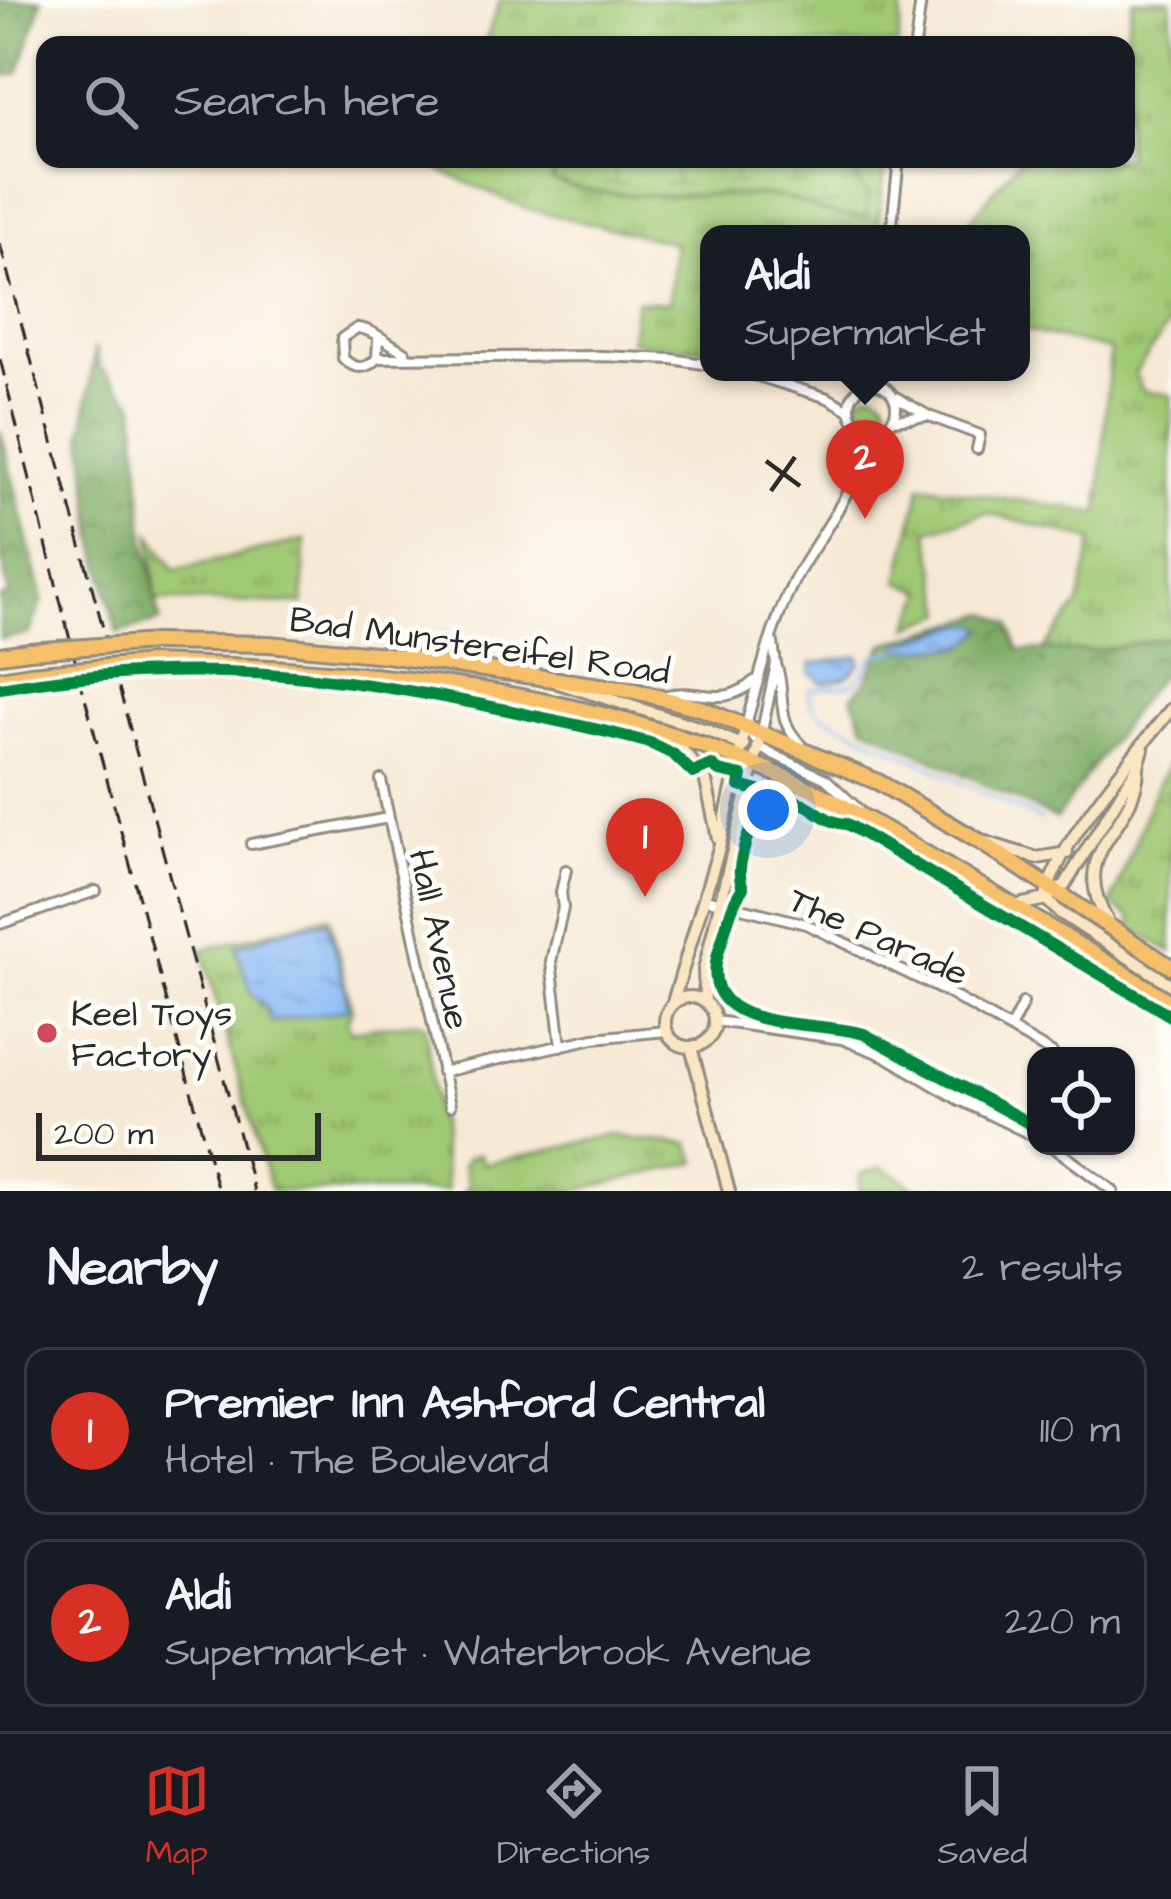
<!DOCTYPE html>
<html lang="en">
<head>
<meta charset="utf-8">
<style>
  :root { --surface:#171b24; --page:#242831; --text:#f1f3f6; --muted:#9ea1a6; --line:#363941; --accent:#d93025 }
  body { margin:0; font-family:"Architects Daughter",sans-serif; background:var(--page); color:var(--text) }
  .controls { position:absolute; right:36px; bottom:36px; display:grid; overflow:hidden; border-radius:24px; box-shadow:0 3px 9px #0004 }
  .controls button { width:108px; height:108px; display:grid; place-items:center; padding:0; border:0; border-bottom:3px solid var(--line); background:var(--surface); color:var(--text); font:60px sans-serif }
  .scale { position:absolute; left:36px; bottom:30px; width:285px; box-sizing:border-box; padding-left:12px; border:6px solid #2b2b2b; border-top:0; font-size:33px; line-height:42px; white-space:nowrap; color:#2b2b2b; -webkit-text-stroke:9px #fdfcf7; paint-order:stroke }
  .you { position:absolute; left:768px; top:810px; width:42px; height:42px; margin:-30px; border:9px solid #fff; border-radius:50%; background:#1a73e8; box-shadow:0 0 0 18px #1a73e833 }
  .badge { display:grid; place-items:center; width:78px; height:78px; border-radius:50%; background:var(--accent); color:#fff; font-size:39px; font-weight:700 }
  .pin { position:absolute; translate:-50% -99px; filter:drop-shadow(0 3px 6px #0008) }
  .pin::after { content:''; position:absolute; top:63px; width:42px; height:36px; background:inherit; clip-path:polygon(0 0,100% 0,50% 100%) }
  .popup { position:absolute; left:700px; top:225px; width:330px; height:156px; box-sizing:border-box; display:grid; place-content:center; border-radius:24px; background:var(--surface); filter:drop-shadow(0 3px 9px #0005); font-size:39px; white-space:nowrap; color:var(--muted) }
  .popup b { font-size:45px; color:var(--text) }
  .popup::after { content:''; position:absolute; left:50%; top:100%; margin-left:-24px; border:24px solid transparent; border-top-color:var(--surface) }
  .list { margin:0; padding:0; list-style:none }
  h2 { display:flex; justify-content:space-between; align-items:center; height:156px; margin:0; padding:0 48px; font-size:51px }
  h2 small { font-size:39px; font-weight:400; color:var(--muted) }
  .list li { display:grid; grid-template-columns:78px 1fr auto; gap:36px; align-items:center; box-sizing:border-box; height:168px; margin:0 24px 24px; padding:0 24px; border:3px solid var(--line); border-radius:24px }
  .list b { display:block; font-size:45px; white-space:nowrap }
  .list p { margin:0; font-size:39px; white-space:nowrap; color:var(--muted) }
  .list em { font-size:39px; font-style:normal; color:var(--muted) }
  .icon { flex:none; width:66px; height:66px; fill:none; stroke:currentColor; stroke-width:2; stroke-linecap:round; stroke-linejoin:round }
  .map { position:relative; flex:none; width:1171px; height:1191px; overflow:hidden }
  .search { position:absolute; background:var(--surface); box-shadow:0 3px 9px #0004; left:36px; right:36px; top:36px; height:132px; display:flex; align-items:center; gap:30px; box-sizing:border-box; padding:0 42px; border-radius:24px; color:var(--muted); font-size:45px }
  .sheet { height:540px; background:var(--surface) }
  nav { display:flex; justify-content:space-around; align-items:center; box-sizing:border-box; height:168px; border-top:3px solid var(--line); background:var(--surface); font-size:33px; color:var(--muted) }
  nav a { display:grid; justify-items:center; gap:6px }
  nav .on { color:var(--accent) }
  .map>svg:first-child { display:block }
  .grass { fill:url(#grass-tufts); stroke:#667a50; stroke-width:3 }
  .forest { fill:url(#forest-crowns); stroke:#566c48; stroke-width:3; fill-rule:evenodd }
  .wetland { fill:url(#wetland-marsh); stroke:#667a50; stroke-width:3 }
  .water { fill:url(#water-ripples); stroke:#5a7290; stroke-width:3 }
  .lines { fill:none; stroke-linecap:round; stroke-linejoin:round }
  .stream { stroke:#89baf5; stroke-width:3 }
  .street-casing { stroke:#908a80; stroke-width:14 }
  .secondary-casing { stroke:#908a80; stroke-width:16 }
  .highway-casing { stroke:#908a80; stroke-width:20 }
  .street { stroke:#fff; stroke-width:8 }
  .secondary { stroke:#fbe6c4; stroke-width:10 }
  .highway { stroke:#f6c06b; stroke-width:14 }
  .rail { stroke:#2b2b2b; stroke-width:3; stroke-dasharray:18 9; stroke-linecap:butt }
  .highway-bridge-casing { stroke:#908a80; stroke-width:20; stroke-linecap:butt }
  .highway-bridge { stroke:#f6c06b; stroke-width:14 }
  .cycleway-casing { stroke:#fdfcf7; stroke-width:20 }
  .cycleway { stroke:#00873e; stroke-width:12 }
  .ticks { fill:none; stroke:#2b2b2b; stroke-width:4.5 }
  .poi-dot { fill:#d1495b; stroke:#fdfcf7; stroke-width:4.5 }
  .labels { text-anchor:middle; stroke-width:10; stroke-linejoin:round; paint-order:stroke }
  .street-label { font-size:36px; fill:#2b2b2b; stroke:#fdfcf7 }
  .poi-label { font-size:36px; fill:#2b2b2b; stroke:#fdfcf7; text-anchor:start }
</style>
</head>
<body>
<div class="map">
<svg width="1171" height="1191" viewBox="0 0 1171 1191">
  <defs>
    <pattern id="grass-tufts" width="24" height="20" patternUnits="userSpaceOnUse" patternTransform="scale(3)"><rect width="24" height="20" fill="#a0c974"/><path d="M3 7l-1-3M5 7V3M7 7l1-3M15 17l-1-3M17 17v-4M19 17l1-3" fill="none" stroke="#83a35f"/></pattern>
    <pattern id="forest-crowns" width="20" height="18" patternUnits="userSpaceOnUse" patternTransform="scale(3)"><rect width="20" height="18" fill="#80ad66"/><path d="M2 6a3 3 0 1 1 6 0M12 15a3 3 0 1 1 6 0" fill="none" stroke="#698d54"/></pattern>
    <pattern id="wetland-marsh" width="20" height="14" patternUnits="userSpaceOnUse" patternTransform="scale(3)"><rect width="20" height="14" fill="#a0c974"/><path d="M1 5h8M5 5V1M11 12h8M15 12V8" fill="none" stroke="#83a35f"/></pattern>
    <pattern id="water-ripples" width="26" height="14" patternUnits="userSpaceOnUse" patternTransform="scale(3)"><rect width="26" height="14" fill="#89baf5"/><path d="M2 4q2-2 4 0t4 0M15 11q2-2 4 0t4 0" fill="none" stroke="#7097c7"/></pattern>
  </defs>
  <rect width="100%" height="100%" fill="#fdfcf7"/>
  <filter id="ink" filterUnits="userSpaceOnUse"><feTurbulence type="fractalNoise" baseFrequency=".00833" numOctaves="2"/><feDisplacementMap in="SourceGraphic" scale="24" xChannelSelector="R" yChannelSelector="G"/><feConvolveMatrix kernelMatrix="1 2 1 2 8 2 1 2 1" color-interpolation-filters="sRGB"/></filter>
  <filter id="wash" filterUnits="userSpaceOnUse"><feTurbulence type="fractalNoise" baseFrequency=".004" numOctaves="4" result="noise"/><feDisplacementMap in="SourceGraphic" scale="48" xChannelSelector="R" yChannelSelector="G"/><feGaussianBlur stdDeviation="2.7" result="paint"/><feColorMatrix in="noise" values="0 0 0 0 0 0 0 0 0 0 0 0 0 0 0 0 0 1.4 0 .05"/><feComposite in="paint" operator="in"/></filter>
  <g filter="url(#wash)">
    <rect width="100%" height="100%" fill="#f6e9d4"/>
    <path class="grass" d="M 500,0 L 903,0 L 898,45 L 484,45 Z
      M 1133,0 L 1171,0 L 1171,321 L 1135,373 L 1143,391 L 1171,395 L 1171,637 L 1097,651 L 1043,650 L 1079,605 L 1093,540 L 986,513 L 928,530 L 946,613 L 909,627 L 925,592 L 899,581 L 921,485 L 1099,513 L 1110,350 L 1021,329 L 1021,234 L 959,234 L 1020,159 L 1126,159 L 1124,45 Z
      M 443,159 L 558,159 L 551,180 C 630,208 703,188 784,198 C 799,200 813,209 828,213 C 840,216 854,217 866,218 C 868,178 850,172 815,159 L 886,159 L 877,234 L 709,234 L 709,350 L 631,341 L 636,301 L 669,303 L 675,243 L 525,208 L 439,170 Z
      M857 407a15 15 0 1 1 30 0a15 15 0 1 1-30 0Z
      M 151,534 L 175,570 L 305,540 L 303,604 L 156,600 Z
      M 1171,760 L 1171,952 L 1130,926 L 1132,918 L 1111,905 L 1155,790 Z
      M 329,916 L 352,1009 L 347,1021 L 351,1031 L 418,1022 L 425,1026 L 447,1191 L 271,1191 L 202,950 Z
      M 618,1136 L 689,1144 L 697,1162 L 574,1191 L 462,1191 L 469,1188 L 463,1166 L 467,1158 L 480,1154 L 484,1164 Z
      M 884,1167 L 920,1191 L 859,1191 L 860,1174 Z"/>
    <path class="forest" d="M 0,0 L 42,0 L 19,73 L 0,77 Z
      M 95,348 L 100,367 L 135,403 L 144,533 L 160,621 L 117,633 L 95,538 L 83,435 Z
      M 0,429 L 43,600 L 29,634 L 0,639 L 0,598 L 9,595 L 0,548 Z
      M 989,613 L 1010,624 L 1018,650 L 1097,651 L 1171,637 L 1171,664 L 1141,699 L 1056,819 L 864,726 L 852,696 L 865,683 L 884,644 ZM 960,625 L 965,647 L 898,650 L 900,644 Z"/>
    <path class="wetland" d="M 558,159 L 815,159 L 856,177 L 866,194 L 867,218 C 855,217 841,216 829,213 C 814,210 800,200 784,198 C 703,187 630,208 551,180 Z"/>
    <path class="water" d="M 976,624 L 985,629 L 965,646 L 898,650 L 900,644 L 960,625 Z
      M 859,656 L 860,663 C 850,678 840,681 822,683 L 810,672 L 811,664 Z
      M 327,921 L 345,986 L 348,1009 L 271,1022 L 265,1006 L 252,995 L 236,947 L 285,929 Z"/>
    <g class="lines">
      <path class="stream" d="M 898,650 L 873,656 C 854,697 845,682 809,690 L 812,706 L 822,715 L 1041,820"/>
    </g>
  </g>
  <g filter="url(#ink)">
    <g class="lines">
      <g class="street-casing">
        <path id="street" d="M 915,45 L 921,0
          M 891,234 L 899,159
          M 378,339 L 377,358 C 367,370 354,370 343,358 L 342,338 L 357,328 C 374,329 389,345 405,352
          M 377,358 L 601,356 L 672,359 L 709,365
          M 745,372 L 828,398 L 849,410
          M850 407a23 23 0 1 1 46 0a23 23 0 1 1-46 0Z
          M 896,397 L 929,416 L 980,435 L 977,449
          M 894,420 L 927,416
          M 856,423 C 879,471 812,542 793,583 C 771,628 759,677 746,725 L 762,749 L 826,779 L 858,809
          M 860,460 L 878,432
          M 776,664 C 787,694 774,719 801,744
          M 667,695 C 701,687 722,710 754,681
          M 762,731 L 776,664 L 773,643
          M 381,780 L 450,1106
          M 251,844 L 388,818
          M 705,899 L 806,924 L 948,993 L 1052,1053
          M 0,924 L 96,891
          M 715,1021 L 842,1039 L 885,1056 L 959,1100 L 1036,1137
          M 1011,1027 L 1023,1003
          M 561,1046 L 551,961 L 563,908 L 561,892 L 566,870
          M 442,1072 L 594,1038 L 666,1031
          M 1052,1146 L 1113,1191"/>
      </g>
      <g class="secondary-casing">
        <path id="secondary" d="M 558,683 L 707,730 L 744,746
          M 1171,709 C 1139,750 1052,849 1046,899 L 1059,912 L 1171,985
          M 673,739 L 705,777 L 718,838
          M 742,823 C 772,785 796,795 837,808
          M 982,841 L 1037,858 L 1067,853
          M 1014,906 L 1046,899 L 1065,885 L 1138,766 L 1143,749
          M 1108,922 C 1065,847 1135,834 1138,769
          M665 1022a25 25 0 1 1 50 0a25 25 0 1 1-50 0Z
          M 673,1002 L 719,848 L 746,725
          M 705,1002 L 704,970 L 762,731
          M 691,1047 L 729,1191"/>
      </g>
      <g class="highway-casing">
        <path id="highway" d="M 155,642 L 269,644 L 386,655 L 635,691 L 703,709 L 878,782 L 979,841 L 1171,967
          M 0,655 L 29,651
          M 150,663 C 374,670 576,686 784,777 C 845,804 903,840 960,874 C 1031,916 1102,958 1171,1003
          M 0,679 L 30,674"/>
      </g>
      <use href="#street" class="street"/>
      <use href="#secondary" class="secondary"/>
      <use href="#highway" class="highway"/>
      <path class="rail" d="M 0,244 L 254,1191
        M 0,359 L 78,672 L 218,1191"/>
      <g class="highway-bridge-casing">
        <path id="highway-bridge" d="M 29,651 L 155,642
          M 30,674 L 150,663"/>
      </g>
      <use href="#highway-bridge" class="highway-bridge"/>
      <g class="cycleway-casing">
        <path id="cycleway" d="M 0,688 C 185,657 334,672 516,712 C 561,722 606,730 650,743 L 673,754 L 693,773 L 711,765 L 719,771 L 742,776 L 740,786 L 759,791 L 767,806
          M 1036,1127 L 864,1034 C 811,1018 693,1036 719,950 C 726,930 730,905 743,888 C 736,873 742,857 746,841 C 754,815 774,791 804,804 C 818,811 829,824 847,824 L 1171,1016"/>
      </g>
      <use href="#cycleway" class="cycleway"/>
    </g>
  </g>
  <path class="ticks" d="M 766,461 L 800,486M 771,491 L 795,457"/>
  <circle class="poi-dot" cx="47" cy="1033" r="12"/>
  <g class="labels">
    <g class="street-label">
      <text transform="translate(480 644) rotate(8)" y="13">Bad Munstereifel Road</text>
      <text transform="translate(879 935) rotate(24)" y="13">The Parade</text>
      <text transform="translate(441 939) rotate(78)" y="13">Hall Avenue</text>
    </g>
    <g class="poi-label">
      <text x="71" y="1025">Keel Toys<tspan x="71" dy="41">Factory</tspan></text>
    </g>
  </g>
</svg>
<div class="controls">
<button><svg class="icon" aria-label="locate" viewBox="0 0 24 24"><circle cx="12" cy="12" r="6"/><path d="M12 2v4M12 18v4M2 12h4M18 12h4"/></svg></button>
</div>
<div class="scale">200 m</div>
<div class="you"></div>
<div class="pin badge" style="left:645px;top:897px">1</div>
<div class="pin badge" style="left:865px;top:519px">2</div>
<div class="popup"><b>Aldi</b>Supermarket</div>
<div class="search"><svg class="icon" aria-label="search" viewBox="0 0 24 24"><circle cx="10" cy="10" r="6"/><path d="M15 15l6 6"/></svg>Search here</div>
</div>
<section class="sheet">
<h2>Nearby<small>2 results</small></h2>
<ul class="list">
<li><span class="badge">1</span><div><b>Premier Inn Ashford Central</b><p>Hotel · The Boulevard</p></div><em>110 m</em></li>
<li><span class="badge">2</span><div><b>Aldi</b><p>Supermarket · Waterbrook Avenue</p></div><em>220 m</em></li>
</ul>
</section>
<nav>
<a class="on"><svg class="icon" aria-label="map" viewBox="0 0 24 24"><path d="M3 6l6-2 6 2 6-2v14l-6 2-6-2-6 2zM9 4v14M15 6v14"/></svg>Map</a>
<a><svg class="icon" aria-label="directions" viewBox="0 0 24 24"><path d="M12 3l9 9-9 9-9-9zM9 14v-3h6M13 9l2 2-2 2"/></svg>Directions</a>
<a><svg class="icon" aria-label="saved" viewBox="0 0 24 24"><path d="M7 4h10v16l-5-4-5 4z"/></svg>Saved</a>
</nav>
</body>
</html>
